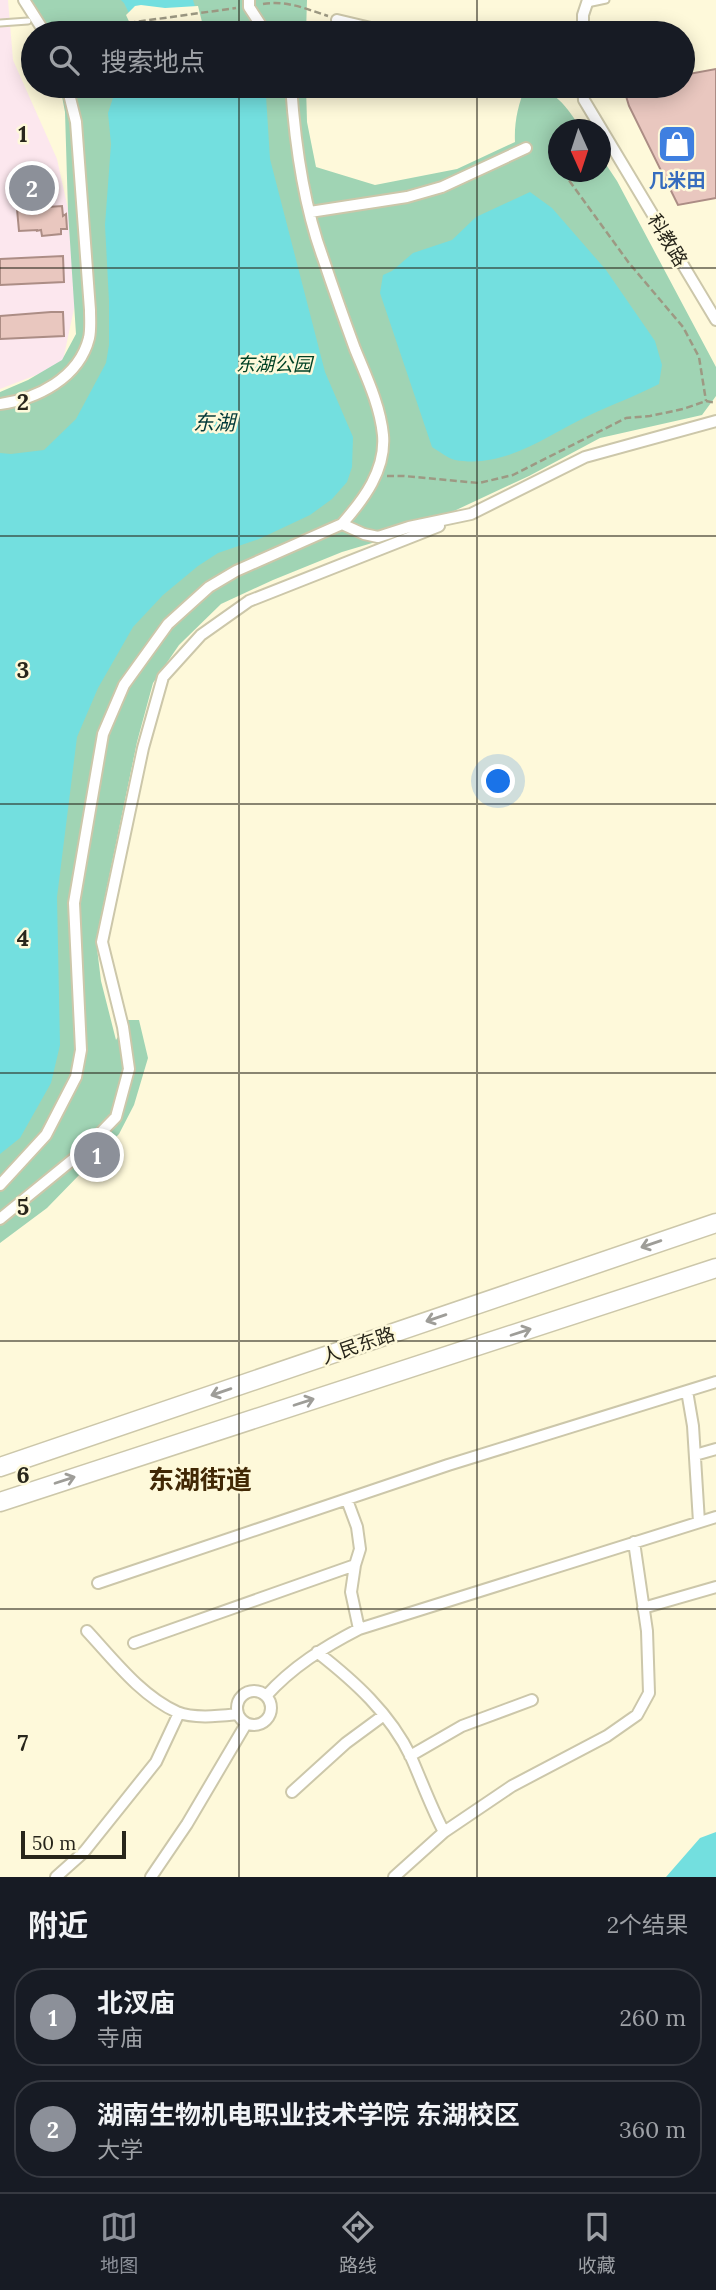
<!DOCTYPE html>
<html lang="zh">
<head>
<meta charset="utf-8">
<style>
  :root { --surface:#171b24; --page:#20242c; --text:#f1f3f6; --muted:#9ea1a6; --line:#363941; --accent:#8c9099 }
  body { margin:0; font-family:Lora,"Noto Sans SC",serif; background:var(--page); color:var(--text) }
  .compass { position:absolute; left:548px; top:119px; width:63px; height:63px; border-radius:50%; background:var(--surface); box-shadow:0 4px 18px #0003; rotate:177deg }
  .scale { position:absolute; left:21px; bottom:18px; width:105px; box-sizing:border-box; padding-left:7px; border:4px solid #28261b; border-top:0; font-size:19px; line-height:24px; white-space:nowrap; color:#28261b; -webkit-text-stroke:5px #fef9da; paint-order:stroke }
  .you { position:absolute; left:499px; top:782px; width:24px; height:24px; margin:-18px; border:5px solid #fff; border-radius:50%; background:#1a73e8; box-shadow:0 0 0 10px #1a73e833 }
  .badge { display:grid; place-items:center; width:46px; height:46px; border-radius:50%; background:var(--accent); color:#fff; font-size:23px; font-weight:700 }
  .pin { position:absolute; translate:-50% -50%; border:4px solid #fff; box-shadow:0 2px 7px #0006 }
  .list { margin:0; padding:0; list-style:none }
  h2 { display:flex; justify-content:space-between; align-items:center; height:91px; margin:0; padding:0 28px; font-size:30px }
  h2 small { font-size:23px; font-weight:400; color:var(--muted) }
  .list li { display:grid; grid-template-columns:46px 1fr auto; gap:21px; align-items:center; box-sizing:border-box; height:98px; margin:0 14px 14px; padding:0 14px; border:2px solid var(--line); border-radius:28px }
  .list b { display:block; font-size:26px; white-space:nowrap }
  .list p { margin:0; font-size:23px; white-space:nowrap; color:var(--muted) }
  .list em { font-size:23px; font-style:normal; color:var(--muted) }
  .icon { flex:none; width:38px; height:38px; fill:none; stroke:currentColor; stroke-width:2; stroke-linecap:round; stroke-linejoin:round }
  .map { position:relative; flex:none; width:716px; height:1877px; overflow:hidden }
  .search { position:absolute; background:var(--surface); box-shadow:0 4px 18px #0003; left:21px; right:21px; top:21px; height:77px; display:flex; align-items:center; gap:18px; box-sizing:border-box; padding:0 24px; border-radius:38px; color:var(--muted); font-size:26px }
  .sheet { height:315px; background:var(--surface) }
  nav { display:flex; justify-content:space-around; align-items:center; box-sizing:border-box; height:98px; border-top:2px solid var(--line); background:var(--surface); font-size:19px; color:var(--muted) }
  nav a { display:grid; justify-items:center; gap:4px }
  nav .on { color:var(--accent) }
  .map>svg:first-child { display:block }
  .education { fill:#fce7ee }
  .green { fill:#a0d4b4 }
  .water { fill:#73dfdf }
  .pier { fill:#fef9da }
  .building { fill:#e9c7bf; stroke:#ac8d85; stroke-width:2 }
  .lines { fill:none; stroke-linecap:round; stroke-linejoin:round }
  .service-casing { stroke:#ccc7aa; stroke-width:9 }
  .minor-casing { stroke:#ccc7aa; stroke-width:14 }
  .primary-casing { stroke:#ccc7aa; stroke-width:21 }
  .path { stroke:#9d9983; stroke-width:2.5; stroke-dasharray:7 3.5; stroke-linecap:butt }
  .service { stroke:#fff; stroke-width:5 }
  .minor { stroke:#fff; stroke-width:10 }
  .primary { stroke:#fff; stroke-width:18 }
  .oneway { stroke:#9e9d98 }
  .grid { fill:none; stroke:#28261b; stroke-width:2; stroke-opacity:0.55 }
  .labels { text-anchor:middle; stroke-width:5; stroke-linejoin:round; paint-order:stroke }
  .shop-label { font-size:19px; font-weight:bold; fill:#366cbe; stroke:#fef9da }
  .street-label { font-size:19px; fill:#28261b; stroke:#fef9da }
  .park-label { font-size:19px; font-style:italic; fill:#014225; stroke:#fef9da }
  .water-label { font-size:21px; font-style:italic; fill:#033a3a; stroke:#fef9da }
  .district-label { font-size:26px; font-weight:bold; fill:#412805; stroke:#fef9da }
  .grid-label { font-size:23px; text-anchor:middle; font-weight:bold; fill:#28261b; stroke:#fef9da; stroke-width:5; stroke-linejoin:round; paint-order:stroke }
</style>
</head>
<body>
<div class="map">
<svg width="716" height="1877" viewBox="0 0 716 1877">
  <rect width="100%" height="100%" fill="#fef9da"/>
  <path class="education" d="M 0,0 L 8,0 L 13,60 L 57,159 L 70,218 L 78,290 L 62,365 L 0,389 Z"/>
  <path class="green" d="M 21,0 L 307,0 L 306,33 L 39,33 Z
    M 60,86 L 306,86 L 307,122 L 316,167 L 375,185 L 457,169 L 515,142 C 514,123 518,104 526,86 C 553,86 568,108 581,129 L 558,130 L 558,172 L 600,172 L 601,157 L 617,181 L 716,367 L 716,396 L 702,415 L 600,438 L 529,476 L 409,532 L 342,552 L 273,580 L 221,604 L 179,645 L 153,683 L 137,742 L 96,940 L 101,981 L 116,1040 L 128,1020 L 139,1020 L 148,1058 L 134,1105 L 119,1134 L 47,1208 L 0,1243 L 0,392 L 28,380 L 62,360 L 76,334 L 68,211 L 65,112 Z"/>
  <path class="water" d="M 121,0 L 193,0 L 203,33 L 139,33 L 124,3 Z
    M 117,86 L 256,86 L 266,96 L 270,159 L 325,372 L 353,437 L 352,467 L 347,482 L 332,499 L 310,515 L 259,539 L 218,553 L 198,566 L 163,595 L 133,627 L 98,688 L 77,737 L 57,897 L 60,1045 L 51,1083 L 20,1138 L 0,1154 L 0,453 L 11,454 L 44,450 L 76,419 L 106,363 L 109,345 L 109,301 L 105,225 L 111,144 L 108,113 Z
    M 530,192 L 552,208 L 606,270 L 655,341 L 662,365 L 659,384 C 636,396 613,404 590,415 C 547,435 506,469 455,460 C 447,458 439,451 432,447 L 380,293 L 383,275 L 392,271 L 413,253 L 452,240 L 476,217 Z
    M 716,1832 L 716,1877 L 666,1877 L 700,1838 Z"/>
  <path class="pier" d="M 141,5 L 165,8 L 198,6 L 202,22 L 195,29 L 167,24 L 133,30 L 126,15 L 135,6 Z"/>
  <path class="building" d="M 716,69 L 716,198 L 678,205 L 629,106 L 623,86 L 683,86 L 683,75 Z
    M 62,206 L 63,216 L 66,214 L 67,229 L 61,229 L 61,234 L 42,236 L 41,230 L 36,231 L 38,230 L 19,231 L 17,209 Z
    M 63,256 L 64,282 L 0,285 L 0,259 Z
    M 51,312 L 63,312 L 64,336 L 0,339 L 0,316 Z"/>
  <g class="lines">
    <g class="service-casing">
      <path id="service" d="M 587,4 L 606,0
        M 0,23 L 28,21"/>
    </g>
    <g class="minor-casing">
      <path id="minor" d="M 24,0 L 45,33
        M 249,0 L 249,7 L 266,33
        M 337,20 L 392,33
        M 583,33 L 583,15 L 588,0
        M 291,86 C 295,143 303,204 323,258 C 333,288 344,319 355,349 C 366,376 380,405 383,435 C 386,470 364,499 342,524
        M 583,86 L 584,100 L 716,320
        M 310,212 L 407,197 L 442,187 L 526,148
        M 0,404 C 37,399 79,378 89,338 C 91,329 90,319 90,310 L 76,122 L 67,86
        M 0,1185 L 46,1135 L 76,1077 L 81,1050 L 74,903 L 103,734 L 124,685 L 168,624 L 209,587 L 236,571 L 342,524 L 364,534 L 378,537 L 409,527 L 471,514 L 585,457 L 716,421
        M 0,1219 L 82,1152 L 116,1117 L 129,1069 L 123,1027 L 102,942 L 143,748 L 163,677 L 201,635 L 249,601 L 439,526
        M 687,1391 L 693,1426 L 699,1522
        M 695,1455 L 716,1449
        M 347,1500 L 357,1527 L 360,1549 L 355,1565 L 351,1592 L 359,1629
        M 98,1583 L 448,1465 L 716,1382
        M 643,1608 L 716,1587
        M 87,1631 C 113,1659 141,1696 177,1712 C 194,1719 219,1716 238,1714
        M 134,1643 L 355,1565
        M 317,1652 C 354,1681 390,1713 411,1757 C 422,1782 431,1807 444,1832
        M237 1708a17 17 0 1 1 34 0a17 17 0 1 1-34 0Z
        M 266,1696 C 292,1667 324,1647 359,1629 L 716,1517
        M 410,1756 L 462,1726 L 532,1700
        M 292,1792 L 346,1743 L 384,1715
        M 56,1877 L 84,1852 L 156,1762 L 179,1713
        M 151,1877 L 187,1824 L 246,1724
        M 394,1877 L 444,1832 L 512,1786 L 607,1736 L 637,1715 L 649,1693 L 647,1631 L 634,1542"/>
    </g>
    <g class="primary-casing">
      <path id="primary" d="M 0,1467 L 716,1223
        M 0,1502 L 716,1268"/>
    </g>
    <path class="path" d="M 263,4 C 287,0 306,9 328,16
      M 55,25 L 121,24 L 236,8
      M 556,163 L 558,166
      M 563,172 L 629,263 L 683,327 L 699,357 L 706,401
      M 387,476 L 404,476 L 479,483 L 513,475 L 626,418 L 650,416 L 683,409 L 706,401 L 716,403"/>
    <use href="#service" class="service"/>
    <use href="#minor" class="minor"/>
    <use href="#primary" class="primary"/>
  </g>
  <defs><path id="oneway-shaft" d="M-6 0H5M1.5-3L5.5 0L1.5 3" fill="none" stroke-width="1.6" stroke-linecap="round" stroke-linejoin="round" transform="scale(1.75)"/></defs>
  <g class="oneway">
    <use href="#oneway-shaft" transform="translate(651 1244) rotate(161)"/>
    <use href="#oneway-shaft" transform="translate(436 1318) rotate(161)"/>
    <use href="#oneway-shaft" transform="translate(521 1332) rotate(-18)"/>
    <use href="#oneway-shaft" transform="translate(221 1392) rotate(161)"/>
    <use href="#oneway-shaft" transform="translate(304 1402) rotate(-18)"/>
    <use href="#oneway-shaft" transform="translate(65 1480) rotate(-18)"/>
  </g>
  <path class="grid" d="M 239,0 L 239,33M 477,0 L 477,33M 239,86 L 239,1877M 477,86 L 477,1877M 0,268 L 716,268M 0,536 L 716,536M 0,804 L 716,804M 0,1073 L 716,1073M 0,1341 L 716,1341M 0,1609 L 716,1609"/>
  <defs>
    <g id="shop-square" transform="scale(2.0125)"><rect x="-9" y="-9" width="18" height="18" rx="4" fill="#3f7fe0" stroke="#fef9da"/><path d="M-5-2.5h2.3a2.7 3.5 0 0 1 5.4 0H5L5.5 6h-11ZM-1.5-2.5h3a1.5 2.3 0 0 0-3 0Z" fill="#fff"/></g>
  </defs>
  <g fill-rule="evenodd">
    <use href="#shop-square" x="677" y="144"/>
  </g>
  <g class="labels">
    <g class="shop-label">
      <text x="677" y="187">几米田</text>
    </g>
    <g class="street-label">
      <text transform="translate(668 240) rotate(59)" y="7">科教路</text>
      <text transform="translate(358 1345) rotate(-19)" y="7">人民东路</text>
    </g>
    <g class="park-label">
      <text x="274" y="371">东湖公园</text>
    </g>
    <g class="water-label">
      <text x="214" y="430">东湖</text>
    </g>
    <g class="district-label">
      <text x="200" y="1489">东湖街道</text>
    </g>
  </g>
  <g class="grid-label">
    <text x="23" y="142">1</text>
    <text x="23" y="410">2</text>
    <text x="23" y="678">3</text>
    <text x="23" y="946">4</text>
    <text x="23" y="1215">5</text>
    <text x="23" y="1483">6</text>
    <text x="23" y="1751">7</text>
  </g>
</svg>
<svg class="compass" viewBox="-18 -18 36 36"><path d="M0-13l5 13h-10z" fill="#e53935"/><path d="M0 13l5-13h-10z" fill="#9ea1a6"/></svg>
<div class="scale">50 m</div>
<div class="you"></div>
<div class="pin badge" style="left:97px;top:1155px">1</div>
<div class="pin badge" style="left:32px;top:188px">2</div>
<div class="search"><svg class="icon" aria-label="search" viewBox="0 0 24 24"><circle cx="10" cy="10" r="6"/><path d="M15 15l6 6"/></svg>搜索地点</div>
</div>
<section class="sheet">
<h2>附近<small>2个结果</small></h2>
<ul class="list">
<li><span class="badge">1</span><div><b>北汊庙</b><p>寺庙</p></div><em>260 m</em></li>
<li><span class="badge">2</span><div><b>湖南生物机电职业技术学院 东湖校区</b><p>大学</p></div><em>360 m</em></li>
</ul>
</section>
<nav>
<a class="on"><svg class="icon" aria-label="map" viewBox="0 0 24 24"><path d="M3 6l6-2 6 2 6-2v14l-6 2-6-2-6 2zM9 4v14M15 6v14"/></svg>地图</a>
<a><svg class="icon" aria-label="directions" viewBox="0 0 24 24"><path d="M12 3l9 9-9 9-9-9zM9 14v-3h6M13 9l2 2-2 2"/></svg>路线</a>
<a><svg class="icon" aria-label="saved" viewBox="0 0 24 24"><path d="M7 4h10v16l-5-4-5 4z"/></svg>收藏</a>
</nav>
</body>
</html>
